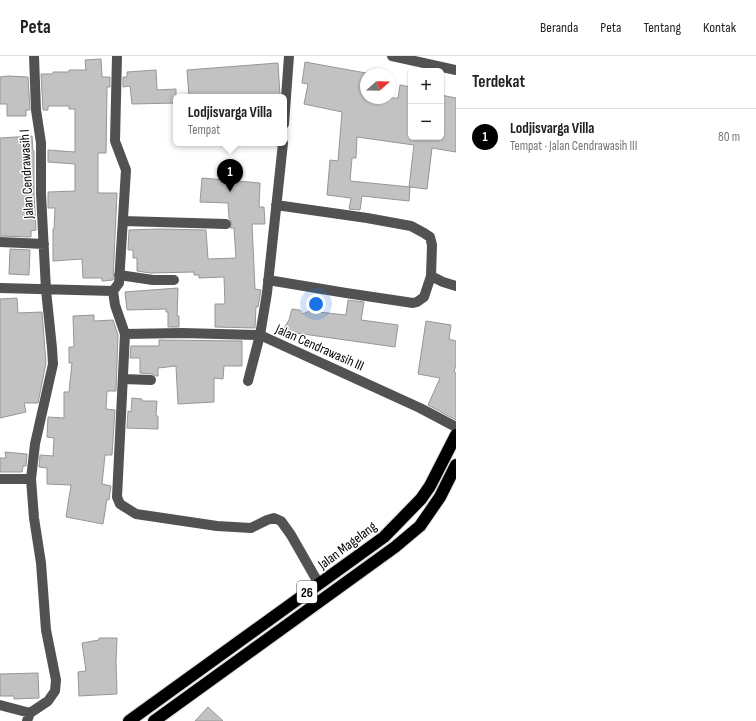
<!DOCTYPE html>
<html lang="id">
<head>
<meta charset="utf-8">
<style>
  :root { --surface:#fff; --page:#f2f2f2; --text:#222; --muted:#767676; --line:#e0e0e0; --accent:#000 }
  body { margin:0; font-family:"Sofia Sans Condensed",sans-serif; background:var(--page); color:var(--text) }
  .controls { position:absolute; right:12px; top:12px; display:grid; overflow:hidden; border-radius:6px; box-shadow:0 1px 3px #0004 }
  .controls button { width:36px; height:36px; display:grid; place-items:center; padding:0; border:0; border-bottom:1px solid var(--line); background:var(--surface); color:var(--text); font:20px sans-serif }
  .compass { position:absolute; left:360px; top:12px; width:36px; height:36px; border-radius:50%; background:var(--surface); box-shadow:0 1px 3px #0004; rotate:70deg }
  .you { position:absolute; left:316px; top:248px; width:14px; height:14px; margin:-10px; border:3px solid #fff; border-radius:50%; background:#1a73e8; box-shadow:0 0 0 6px #1a73e833 }
  .badge { display:grid; place-items:center; width:26px; height:26px; border-radius:50%; background:var(--accent); color:#fff; font-size:13px; font-weight:700 }
  .pin { position:absolute; translate:-50% -33px; filter:drop-shadow(0 1px 2px #0008) }
  .pin::after { content:''; position:absolute; top:21px; width:14px; height:12px; background:inherit; clip-path:polygon(0 0,100% 0,50% 100%) }
  .popup { position:absolute; left:173px; top:38px; width:114px; height:52px; box-sizing:border-box; display:grid; place-content:center; border-radius:6px; background:var(--surface); filter:drop-shadow(0 1px 3px #0005); font-size:13px; white-space:nowrap; color:var(--muted) }
  .popup b { font-size:15px; color:var(--text) }
  .popup::after { content:''; position:absolute; left:50%; top:100%; margin-left:-8px; border:8px solid transparent; border-top-color:var(--surface) }
  .list { margin:0; padding:0; list-style:none }
  h2 { display:flex; justify-content:space-between; align-items:center; height:52px; margin:0; padding:0 16px; font-size:17px }
  h2 small { font-size:13px; font-weight:400; color:var(--muted) }
  .list li { display:grid; grid-template-columns:26px 1fr auto; gap:12px; align-items:center; box-sizing:border-box; height:56px; padding:0 16px; border-top:1px solid var(--line) }
  .list b { display:block; font-size:15px; white-space:nowrap }
  .list p { margin:0; font-size:13px; white-space:nowrap; color:var(--muted) }
  .list em { font-size:13px; font-style:normal; color:var(--muted) }
  .map { position:relative; flex:none; width:456px; height:665px; overflow:hidden }
  header { display:flex; align-items:center; gap:24px; box-sizing:border-box; height:56px; padding:0 20px; background:var(--surface); border-bottom:1px solid var(--line) }
  header strong { font-size:19px }
  nav { display:flex; gap:22px; margin-inline-start:auto; font-size:14px }
  main { display:flex }
  aside { flex:1; background:var(--surface) }
  .map>svg:first-child { display:block }
  .building { fill:#c2c2c2; stroke:#969696 }
  .lines { fill:none; stroke-linecap:round; stroke-linejoin:round }
  .highway-casing { stroke:#dbdbdb; stroke-width:14 }
  .minor { stroke:#525252; stroke-width:10 }
  .highway { stroke:#000; stroke-width:12 }
  .labels { text-anchor:middle; stroke-width:3; stroke-linejoin:round; paint-order:stroke }
  .shield { fill:#fff; stroke:#4c4c4c; stroke-width:1 }
  .shield-label { font-size:13px; font-weight:bold; fill:#000 }
  .street-label { font-size:14px; fill:#000; stroke:#fff }
</style>
</head>
<body>
<header>
<strong>Peta</strong>
<nav><a>Beranda</a><a>Peta</a><a>Tentang</a><a>Kontak</a></nav>
</header>
<main>
<div class="map">
<svg width="456" height="665" viewBox="0 0 456 665">
  <rect width="100%" height="100%" fill="#fff"/>
  <path class="building" d="M 101,3 L 102,21 L 110,21 L 110,31 L 107,31 L 106,97 L 98,97 L 98,137 L 117,137 L 113,224 L 102,225 L 102,222 L 83,222 L 82,203 L 53,205 L 53,173 L 54,173 L 55,152 L 48,152 L 48,136 L 75,135 L 75,108 L 48,106 L 48,94 L 75,96 L 75,53 L 69,53 L 69,50 L 48,50 L 48,54 L 43,54 L 41,18 L 53,18 L 53,16 L 69,16 L 69,14 L 86,14 L 85,4 Z
    M 305,6 L 366,17 L 366,42 L 398,42 L 400,29 L 411,31 L 411,81 L 441,81 L 441,39 L 456,42 L 456,96 L 432,92 L 427,133 L 409,131 L 414,89 L 357,81 L 356,102 L 352,102 L 350,125 L 410,131 L 409,145 L 362,140 L 360,154 L 349,153 L 351,142 L 327,139 L 330,104 L 338,105 L 342,56 L 304,48 L 308,28 L 302,27 Z
    M 278,7 L 280,40 L 259,41 L 189,41 L 187,14 Z
    M 156,14 L 157,34 L 176,33 L 176,47 L 132,48 L 130,30 L 123,31 L 123,21 L 127,21 L 127,16 Z
    M 8,20 L 28,21 L 30,54 L 26,54 L 26,60 L 7,60 L 7,48 L 0,48 L 0,21 Z
    M 32,80 L 33,95 L 34,95 L 34,138 L 36,174 L 31,175 L 31,181 L 0,180 L 0,82 Z
    M 202,122 L 260,127 L 259,151 L 264,151 L 265,168 L 252,168 L 255,233 L 261,234 L 258,251 L 256,251 L 255,272 L 215,271 L 215,248 L 225,248 L 224,221 L 199,222 L 199,219 L 194,219 L 194,216 L 150,217 L 137,215 L 137,202 L 133,202 L 133,194 L 128,194 L 129,174 L 159,173 L 206,174 L 208,203 L 236,202 L 234,172 L 230,172 L 232,168 L 231,165 L 229,162 L 228,147 L 200,146 Z
    M 10,193 L 30,194 L 29,219 L 9,218 Z
    M 178,232 L 177,260 L 179,260 L 179,271 L 168,271 L 168,256 L 166,256 L 166,253 L 127,254 L 125,236 Z
    M 17,242 L 18,257 L 42,256 L 46,307 L 38,347 L 24,347 L 26,356 L 0,362 L 0,243 Z
    M 348,244 L 364,246 L 361,264 L 398,269 L 395,291 L 282,275 L 289,264 L 292,253 L 300,254 L 303,258 L 309,255 L 346,259 Z
    M 94,259 L 94,265 L 113,264 L 118,279 L 116,335 L 107,335 L 106,353 L 115,354 L 112,399 L 105,399 L 102,428 L 111,430 L 109,444 L 107,443 L 103,468 L 66,461 L 71,429 L 47,428 L 47,412 L 39,411 L 40,399 L 53,400 L 54,382 L 47,381 L 48,361 L 64,362 L 64,336 L 69,336 L 72,307 L 69,307 L 69,291 L 74,291 L 73,260 Z
    M 426,265 L 451,269 L 449,283 L 456,285 L 456,309 L 454,316 L 456,317 L 456,364 L 428,349 L 440,322 L 418,318 Z
    M 159,284 L 242,285 L 242,310 L 224,310 L 223,323 L 214,322 L 214,346 L 178,348 L 176,310 L 158,312 L 158,320 L 156,320 L 152,318 L 140,317 L 140,302 L 130,302 L 131,290 L 159,290 Z
    M 132,342 L 142,343 L 142,345 L 157,345 L 156,360 L 158,360 L 158,373 L 127,372 L 128,355 L 131,356 Z
    M 5,396 L 27,398 L 26,410 L 23,410 L 22,416 L 0,416 L 0,402 L 6,402 Z
    M 99,582 L 117,582 L 116,606 L 117,638 L 79,640 L 78,616 L 86,615 L 82,587 L 99,584 Z
    M 38,617 L 39,642 L 14,643 L 14,640 L 0,640 L 0,618 Z
    M 208,651 L 223,665 L 195,665 Z"/>
  <g class="lines">
    <g class="highway-casing">
      <path id="highway" d="M 129,665 L 384,481 L 421,443 L 430,430 L 456,379
        M 154,665 L 395,491 L 420,470 L 440,441 L 456,409"/>
    </g>
    <path class="minor" d="M 117,0 L 115,85 L 126,114 L 119,227 L 113,235 L 115,249 L 125,278 L 117,441 L 120,448 L 136,458 L 217,470 L 251,472 L 267,464 L 274,462 L 281,465 L 291,479 L 319,528
      M 392,0 L 456,14
      M 284,68 L 289,0
      M 283,87 L 267,237 L 260,279 L 420,352 L 456,371
      M 123,165 L 226,168
      M 0,186 L 44,188
      M 119,219 L 153,224 L 174,224
      M 431,220 L 443,226 L 456,230
      M 268,224 L 346,237 L 413,247 L 417,246 L 424,241 L 431,220 L 432,189 L 430,181 L 424,177 L 411,170 L 367,162 L 276,149
      M 0,232 L 113,235
      M 125,278 L 182,277 L 260,279 L 248,325
      M 123,323 L 151,324
      M 0,423 L 31,423
      M 0,649 L 30,657
      M 27,665 L 30,657 L 48,645 L 55,635 L 56,624 L 46,574 L 41,507 L 34,462 L 31,423 L 35,388 L 53,308 L 52,292 L 46,234 L 41,138 L 41,87 L 36,54 L 34,0"/>
    <use href="#highway" class="highway"/>
  </g>
  <g class="labels">
    <rect class="shield" x="297" y="525" width="20" height="22" rx="3"/>
    <g class="shield-label">
      <text x="307" y="541">26</text>
    </g>
    <g class="street-label">
      <text transform="translate(26 118) rotate(-93)" y="5">Jalan Cendrawasih I</text>
      <text transform="translate(320 291) rotate(24)" y="5">Jalan Cendrawasih III</text>
      <text transform="translate(347 489) rotate(-37)" y="5">Jalan Magelang</text>
    </g>
  </g>
</svg>
<div class="controls">
<button>+</button>
<button>−</button>
</div>
<svg class="compass" viewBox="-18 -18 36 36"><path d="M0-13l5 13h-10z" fill="#e53935"/><path d="M0 13l5-13h-10z" fill="#767676"/></svg>
<div class="you"></div>
<div class="pin badge" style="left:230px;top:136px">1</div>
<div class="popup"><b>Lodjisvarga Villa</b>Tempat</div>
</div>
<aside>
<h2>Terdekat<small></small></h2>
<ul class="list">
<li><span class="badge">1</span><div><b>Lodjisvarga Villa</b><p>Tempat · Jalan Cendrawasih III</p></div><em>80 m</em></li>
</ul>
</aside>
</main>
</body>
</html>
